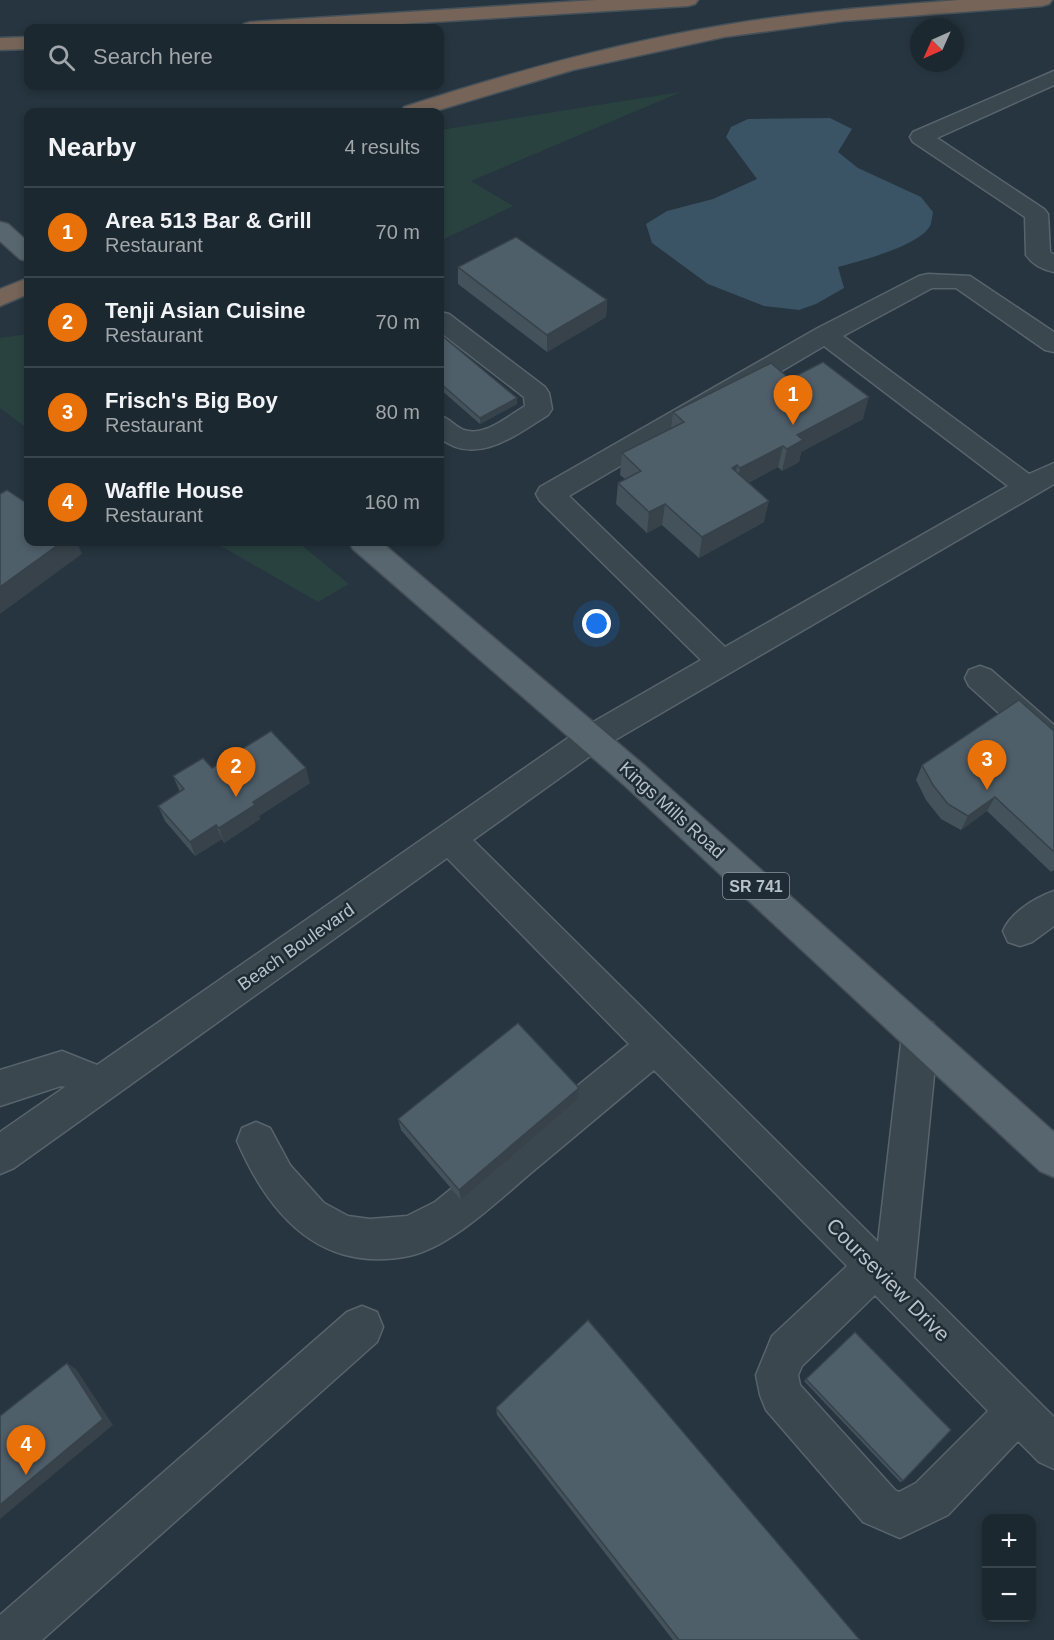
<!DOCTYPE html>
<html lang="en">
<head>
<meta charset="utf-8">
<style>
  :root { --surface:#1c282f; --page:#29343b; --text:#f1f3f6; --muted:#a0a6aa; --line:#3a444b; --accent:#91c9f5 }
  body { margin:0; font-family:Helvetica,sans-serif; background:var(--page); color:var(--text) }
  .controls { position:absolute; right:18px; bottom:18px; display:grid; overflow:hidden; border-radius:12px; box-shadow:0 3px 9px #0003 }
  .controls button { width:54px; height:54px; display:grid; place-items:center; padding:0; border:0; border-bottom:2px solid var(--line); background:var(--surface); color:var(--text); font:30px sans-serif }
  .compass { position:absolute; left:910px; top:18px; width:54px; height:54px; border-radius:50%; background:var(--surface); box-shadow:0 3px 9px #0003; rotate:225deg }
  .you { position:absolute; left:597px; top:624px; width:21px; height:21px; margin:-15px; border:4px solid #fff; border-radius:50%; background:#1a73e8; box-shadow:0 0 0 9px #1a73e833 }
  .badge { display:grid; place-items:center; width:39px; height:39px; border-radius:50%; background:var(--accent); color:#fff; font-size:20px; font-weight:700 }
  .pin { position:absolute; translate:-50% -50px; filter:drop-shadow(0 2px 3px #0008) }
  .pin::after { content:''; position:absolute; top:32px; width:21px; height:18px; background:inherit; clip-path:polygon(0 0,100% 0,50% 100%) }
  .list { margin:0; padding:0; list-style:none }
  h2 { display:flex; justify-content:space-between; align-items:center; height:78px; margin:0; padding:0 24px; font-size:26px }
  h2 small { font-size:20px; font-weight:400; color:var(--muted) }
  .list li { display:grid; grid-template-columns:39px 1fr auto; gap:18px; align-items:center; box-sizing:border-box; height:90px; padding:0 24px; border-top:2px solid var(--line) }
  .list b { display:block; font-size:22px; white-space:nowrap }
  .list p { margin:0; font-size:20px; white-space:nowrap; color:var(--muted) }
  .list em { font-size:20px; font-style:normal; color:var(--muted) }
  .icon { flex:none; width:33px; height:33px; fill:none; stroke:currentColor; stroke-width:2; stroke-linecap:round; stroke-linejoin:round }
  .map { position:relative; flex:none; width:1054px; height:1640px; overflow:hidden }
  .search { position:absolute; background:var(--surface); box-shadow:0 3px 9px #0003; left:24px; top:24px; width:420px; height:66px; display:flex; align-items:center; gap:15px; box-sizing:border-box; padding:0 21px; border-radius:12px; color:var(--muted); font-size:22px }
  .panel { position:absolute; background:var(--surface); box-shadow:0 3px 9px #0003; left:24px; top:108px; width:420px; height:438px; border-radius:12px }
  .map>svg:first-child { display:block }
  .green { fill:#294240 }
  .water { fill:#3a5465 }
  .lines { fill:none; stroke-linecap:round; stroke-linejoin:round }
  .minor-casing { stroke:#58646d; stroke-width:3 }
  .major-casing { stroke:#445058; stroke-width:3 }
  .highway-casing { stroke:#45515a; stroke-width:3 }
  .minor { fill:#3a474f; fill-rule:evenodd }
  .major { fill:#58666f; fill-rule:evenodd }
  .highway { fill:#756457; fill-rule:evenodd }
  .wall { fill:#44525b }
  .shaded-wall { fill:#37424a }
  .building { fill:#4f5f6a; stroke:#37424a; stroke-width:1.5 }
  .labels { text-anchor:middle; stroke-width:5; stroke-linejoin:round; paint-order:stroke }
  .shield { fill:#1f2c35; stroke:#89949d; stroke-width:1.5 }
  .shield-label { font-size:16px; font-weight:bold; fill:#b7c1ca }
  .street-label { font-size:18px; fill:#b7c1ca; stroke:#1f2c35 }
  .near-street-label { font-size:21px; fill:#b7c1ca; stroke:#1f2c35 }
</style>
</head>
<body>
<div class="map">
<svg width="1054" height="1640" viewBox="0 0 1054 1640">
  <rect width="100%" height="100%" fill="#26353f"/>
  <path class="green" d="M 681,92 L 471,181 L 513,206 L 440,241 L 440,130 Z
    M 28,334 L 28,429 L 0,408 L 0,338 Z
    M 214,542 L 298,542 L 349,584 L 318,602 Z"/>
  <path class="water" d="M 830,118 L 852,129 L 838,152 L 858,168 L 921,197 L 933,212 C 932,216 932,222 930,226 C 919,246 860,261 838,267 L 844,288 L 816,304 L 799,310 L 764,306 L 708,284 L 652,243 L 646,224 L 667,211 L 713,199 L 757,179 L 726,137 L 731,127 L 748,119 Z"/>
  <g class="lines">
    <g class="minor-casing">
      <path id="minor" d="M 1054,71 L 1054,85 L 937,138 L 1044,209 L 1048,214 L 1050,252 L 1054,255 L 1054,272 C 1043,270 1032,264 1026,255 L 1025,217 L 913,142 L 910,137 L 913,132 Z
        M 928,274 L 970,276 L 1054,332 L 1054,352 L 1045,350 L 956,288 L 932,288 L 843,336 L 1029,474 L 1054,463 L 1054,484 L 603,747 L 473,840 L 878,1242 L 902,1035 L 907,1023 L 920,1018 L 933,1023 L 938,1035 L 914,1278 L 1054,1417 L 1054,1469 L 1039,1462 L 1018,1441 L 948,1515 L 900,1538 L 863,1522 L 766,1410 L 760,1395 L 756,1375 L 772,1336 L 847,1266 L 654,1070 C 613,1104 573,1138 532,1172 C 500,1199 450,1248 409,1256 C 320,1274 269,1215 237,1141 L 242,1128 L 256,1122 L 270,1128 L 290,1165 L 324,1203 L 348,1216 L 370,1219 L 407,1216 L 435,1202 L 629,1044 L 447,858 L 14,1168 L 0,1174 L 0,1132 L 65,1087 L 61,1086 L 0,1106 L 0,1070 L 62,1051 L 97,1065 L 581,729 L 701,660 L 540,501 L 536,494 L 540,487 L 816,329 L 919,276 ZM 824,346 L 1008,486 L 725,647 L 569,496 ZM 875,1295 L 988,1411 L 916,1483 L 899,1492 L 895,1490 L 800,1385 L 798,1375 L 802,1366 Z
        M 440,312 L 449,314 L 545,387 L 549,393 L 552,409 L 548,415 C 516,435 476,467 440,438 L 440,416 C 450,418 455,427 464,430 C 485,437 508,416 525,406 L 524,397 L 440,332 Z
        M 980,666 L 991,670 L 1054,725 L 1054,757 L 1043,753 L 969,686 L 965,678 L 969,670 Z
        M 1054,891 L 1054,926 L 1032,942 L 1020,946 L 1008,942 L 1003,931 C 1011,912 1035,898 1054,891 Z
        M 362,1306 L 377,1312 L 383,1327 L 377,1342 L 42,1640 L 0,1640 L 0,1615 L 347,1312 Z"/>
    </g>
    <g class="major-casing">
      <path id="major" d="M 0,222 L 8,224 L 28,242 L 28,261 L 20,259 L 0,241 Z
        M 349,542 L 381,542 L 645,766 L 1054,1132 L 1054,1177 L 1040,1171 L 623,784 L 353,549 Z"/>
    </g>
    <g class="highway-casing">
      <path id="highway" d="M 596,0 L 698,0 L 695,4 L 688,6 L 337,28 L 241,28 L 244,24 L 251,22 Z
        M 959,0 L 1052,0 L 1049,4 L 1042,6 L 843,21 L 724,37 L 573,70 L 432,112 L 401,112 L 404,107 C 509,73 616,43 725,25 C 802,12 881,6 959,0 Z
        M 28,37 L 28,49 L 0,50 L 0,38 Z
        M 28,278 L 28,294 L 0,306 L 0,289 Z"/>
    </g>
    <use href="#minor" class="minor"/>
    <use href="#major" class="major"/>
    <use href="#highway" class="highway"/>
  </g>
  <path class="wall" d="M 458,267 L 607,300 L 606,317 L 547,352 L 458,284 Z
    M 440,334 L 517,404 L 480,424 L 440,389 Z
    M 790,379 L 863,419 L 801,452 L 799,462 L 782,471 L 778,467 L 748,483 L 764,522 L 699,558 L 662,525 L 647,533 L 616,504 L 618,483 L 625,479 L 620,475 L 622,453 L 671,429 L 673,412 Z
    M 1054,731 L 1054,870 L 1051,872 L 987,811 L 961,830 L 941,819 L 926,800 L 916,780 L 922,765 Z
    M 212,768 L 310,783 L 259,816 L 260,819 L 224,843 L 222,839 L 195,856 L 165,821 L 158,806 L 180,792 L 173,776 Z
    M 579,1088 L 578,1099 L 461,1200 L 401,1130 L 398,1119 Z
    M 855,1332 L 903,1481 L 900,1482 L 804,1381 Z
    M 496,1408 L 860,1640 L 673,1640 L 497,1415 Z"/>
  <path class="shaded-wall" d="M 607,300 L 606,317 L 547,352 L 547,335 Z
    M 869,397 L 863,419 L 801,452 L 799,462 L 782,471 L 787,449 L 797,435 Z
    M 517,398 L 517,404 L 480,424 L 480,418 Z
    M 783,446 L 778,467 L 736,489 L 740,468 Z
    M 737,465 L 734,487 L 732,468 Z
    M 769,501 L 764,522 L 699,558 L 702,537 Z
    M 665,504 L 662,525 L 647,533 L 649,512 Z
    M 62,542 L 77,542 L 82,554 L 0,614 L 0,587 Z
    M 306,768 L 310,783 L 259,816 L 260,819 L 224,843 L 219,828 L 253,802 Z
    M 995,797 L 987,811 L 961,830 L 968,816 Z
    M 216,825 L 222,839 L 195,856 L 190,842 Z
    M 579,1088 L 578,1099 L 461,1200 L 459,1190 Z
    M 67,1363 L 76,1369 L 113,1425 L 0,1519 L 0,1505 Z"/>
  <path class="building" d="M 516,237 L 607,300 L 547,335 L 458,267 Z
    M 440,334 L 517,398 L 480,418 L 440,383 Z
    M 823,362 L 869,397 L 797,435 L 803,440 L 787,449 L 783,446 L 740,468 L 737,465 L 732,468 L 769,501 L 702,537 L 665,504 L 649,512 L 618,483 L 641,471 L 622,453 L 684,422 L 673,412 L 771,363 L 790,379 Z
    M 7,490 L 28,504 L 28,542 L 62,542 L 0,587 L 0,494 Z
    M 1019,700 L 1054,731 L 1054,852 L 995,797 L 968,816 L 948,804 L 933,785 L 922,765 Z
    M 271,731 L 306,768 L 253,802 L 255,805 L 219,828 L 216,825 L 190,842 L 158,806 L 184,789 L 173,776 L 203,758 L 212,768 Z
    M 518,1023 L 579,1088 L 459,1190 L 398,1119 Z
    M 588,1320 L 860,1640 L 679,1640 L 496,1408 Z
    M 855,1332 L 951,1430 L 903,1481 L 806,1379 Z
    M 67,1363 L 103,1419 L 0,1505 L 0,1416 Z"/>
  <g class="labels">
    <rect class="shield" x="723" y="873" width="66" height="26" rx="4.5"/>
    <g class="shield-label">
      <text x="756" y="892">SR 741</text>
    </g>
    <g class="street-label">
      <text transform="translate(672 810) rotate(42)" y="6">Kings Mills Road</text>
      <text transform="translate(296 947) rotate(-35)" y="6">Beach Boulevard</text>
    </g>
    <g class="near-street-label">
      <text transform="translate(888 1280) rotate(45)" y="7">Courseview Drive</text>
    </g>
  </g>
</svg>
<div class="controls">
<button>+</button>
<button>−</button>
</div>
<svg class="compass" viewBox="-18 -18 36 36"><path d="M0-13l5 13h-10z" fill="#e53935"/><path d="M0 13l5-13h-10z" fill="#a0a6aa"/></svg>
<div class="you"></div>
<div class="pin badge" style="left:793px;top:425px;background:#e8710a">1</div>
<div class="pin badge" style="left:236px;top:797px;background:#e8710a">2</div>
<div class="pin badge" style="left:987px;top:790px;background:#e8710a">3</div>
<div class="pin badge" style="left:26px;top:1475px;background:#e8710a">4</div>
<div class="search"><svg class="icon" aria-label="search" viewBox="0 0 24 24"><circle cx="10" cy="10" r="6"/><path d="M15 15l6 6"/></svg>Search here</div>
<section class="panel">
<h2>Nearby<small>4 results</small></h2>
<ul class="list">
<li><span class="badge" style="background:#e8710a">1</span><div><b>Area 513 Bar &amp; Grill</b><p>Restaurant</p></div><em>70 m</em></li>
<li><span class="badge" style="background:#e8710a">2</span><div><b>Tenji Asian Cuisine</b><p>Restaurant</p></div><em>70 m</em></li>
<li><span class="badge" style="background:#e8710a">3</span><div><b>Frisch's Big Boy</b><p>Restaurant</p></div><em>80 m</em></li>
<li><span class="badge" style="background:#e8710a">4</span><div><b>Waffle House</b><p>Restaurant</p></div><em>160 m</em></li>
</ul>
</section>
</div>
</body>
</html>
